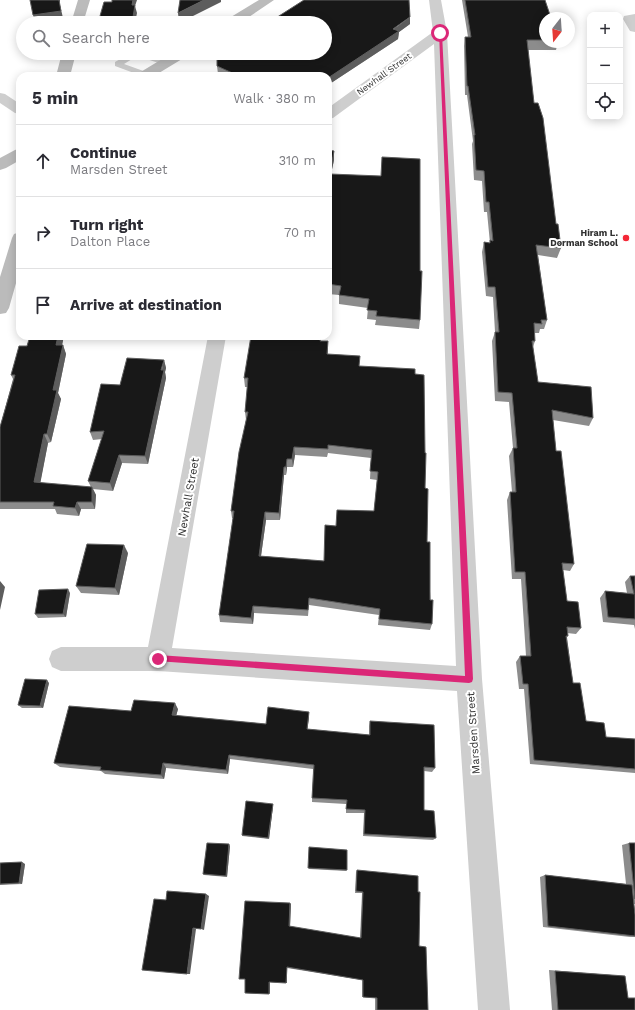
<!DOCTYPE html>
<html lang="en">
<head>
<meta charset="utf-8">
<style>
  :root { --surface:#fff; --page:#f2f2f3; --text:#2b2b33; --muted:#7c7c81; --line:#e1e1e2 }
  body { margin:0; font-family:"Work Sans",sans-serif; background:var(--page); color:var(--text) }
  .controls { position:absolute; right:12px; top:12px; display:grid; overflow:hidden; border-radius:8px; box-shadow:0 2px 10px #0003 }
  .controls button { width:36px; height:36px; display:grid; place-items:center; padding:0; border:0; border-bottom:1px solid var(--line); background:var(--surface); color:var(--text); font:20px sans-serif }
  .compass { position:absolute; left:539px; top:12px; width:36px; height:36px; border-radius:50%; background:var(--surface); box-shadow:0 2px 10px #0003; rotate:197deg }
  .stop { position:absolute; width:12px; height:12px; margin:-9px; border:3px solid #db2777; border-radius:50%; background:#fff }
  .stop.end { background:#db2777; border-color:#fff; box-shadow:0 1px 4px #0008 }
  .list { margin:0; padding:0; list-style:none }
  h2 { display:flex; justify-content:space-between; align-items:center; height:52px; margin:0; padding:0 16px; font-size:17px }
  h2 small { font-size:13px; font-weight:400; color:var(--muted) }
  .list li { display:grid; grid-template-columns:26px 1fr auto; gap:12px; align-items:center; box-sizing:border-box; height:72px; padding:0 16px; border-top:1px solid var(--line) }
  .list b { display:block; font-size:15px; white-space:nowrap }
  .list p { margin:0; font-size:13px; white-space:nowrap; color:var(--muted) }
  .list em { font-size:13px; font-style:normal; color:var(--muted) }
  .icon { flex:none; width:22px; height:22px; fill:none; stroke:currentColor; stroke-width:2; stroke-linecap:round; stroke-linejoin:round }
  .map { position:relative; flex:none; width:635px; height:1010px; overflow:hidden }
  .search { position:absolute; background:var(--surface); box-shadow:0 2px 10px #0003; left:16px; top:16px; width:316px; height:44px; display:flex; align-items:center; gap:10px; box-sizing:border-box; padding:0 14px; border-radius:22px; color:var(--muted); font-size:15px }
  .panel { position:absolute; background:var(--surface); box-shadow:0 2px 10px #0003; left:16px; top:72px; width:316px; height:268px; border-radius:12px }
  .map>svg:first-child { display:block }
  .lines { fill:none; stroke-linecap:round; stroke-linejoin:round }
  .service { fill:#cecece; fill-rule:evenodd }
  .minor { fill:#cecece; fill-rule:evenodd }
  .secondary { fill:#bbb; fill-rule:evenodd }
  .wall { fill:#8c8c8c; fill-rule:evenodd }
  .shaded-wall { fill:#5d5d5d }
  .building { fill:#181818; stroke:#5d5d5d; fill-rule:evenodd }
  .route { fill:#db2777 }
  .poi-dot { fill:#f42736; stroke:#fff; stroke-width:1.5 }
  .labels { text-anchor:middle; stroke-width:4; stroke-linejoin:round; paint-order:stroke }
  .far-street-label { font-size:9px; fill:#313131; stroke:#fff }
  .far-poi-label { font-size:9px; font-weight:bold; fill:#313131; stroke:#fff; text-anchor:end }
  .street-label { font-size:11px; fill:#313131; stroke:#fff }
</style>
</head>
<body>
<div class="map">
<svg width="635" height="1010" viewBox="0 0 635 1010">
  <rect width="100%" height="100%" fill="#fff"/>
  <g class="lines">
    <path class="service" d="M 131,53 L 144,53 L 169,63 L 165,65 L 137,56 L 124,64 L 149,73 L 149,76 L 142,76 L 115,66 L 115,62 Z"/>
    <path class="minor" d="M 429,0 L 441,0 L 447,33 L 482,679 L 510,1010 L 478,1010 L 457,691 L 158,671 L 61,671 L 52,667 L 49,659 L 52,651 L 61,647 L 148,647 L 208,336 L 226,336 L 172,648 L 456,666 L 434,44 L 333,118 L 328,119 L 328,108 L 433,32 Z
      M 635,14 L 635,32 L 630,31 L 623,19 L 624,16 Z
      M 0,93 L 5,94 L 20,104 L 20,114 L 15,113 L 0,103 Z"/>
    <path class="secondary" d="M 78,0 L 90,0 L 83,23 L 71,23 Z
      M 259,0 L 274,0 L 240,23 L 225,23 L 226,20 Z
      M 62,53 L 76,53 L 70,76 L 56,76 Z
      M 172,53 L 189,53 L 187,56 L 154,76 L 137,76 L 139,73 Z
      M 20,148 L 20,160 L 6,168 L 0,170 L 0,158 L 15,150 Z
      M 20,232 L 20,269 L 9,308 L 6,313 L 0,314 L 0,277 L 12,238 L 14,234 Z"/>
  </g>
  <path class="wall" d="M 462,0 L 545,0 L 545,42 L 558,42 L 556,50 L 528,50 L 534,103 L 556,224 L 561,248 L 557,258 L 538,255 L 547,320 L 544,329 L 540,329 L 539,333 L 534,333 L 535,341 L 533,347 L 538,382 L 593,418 L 589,426 L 553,420 L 556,451 L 574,564 L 570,571 L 563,570 L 567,601 L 581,628 L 576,634 L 567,633 L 568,636 L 567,637 L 573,683 L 586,721 L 606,737 L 635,739 L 635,773 L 530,764 L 524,689 L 519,689 L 516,662 L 520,656 L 526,656 L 521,579 L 512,579 L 507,500 L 510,492 L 512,492 L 509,456 L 513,448 L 509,402 L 495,401 L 492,341 L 495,332 L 493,297 L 486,296 L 482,252 L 484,242 L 490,243 L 487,212 L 484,212 L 482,181 L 474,180 L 472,144 L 473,141 L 467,95 L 465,95 L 464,46 L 465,37 L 468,37 Z
    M 410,24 L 399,32 L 398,39 L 328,85 L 328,76 L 223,76 L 218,74 L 217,66 Z
    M 328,150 L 334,160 L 331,174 L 420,320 L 419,329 L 375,325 L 376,320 L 367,319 L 368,308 L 339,304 L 339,295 L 328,294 Z
    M 30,336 L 64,336 L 62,345 L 63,345 L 66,354 L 58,393 L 61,399 L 51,442 L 48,443 L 40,483 L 91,487 L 88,481 L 102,439 L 93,440 L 90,432 L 120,385 L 164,360 L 166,368 L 165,372 L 166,378 L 148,464 L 122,463 L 113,491 L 93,489 L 96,495 L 95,509 L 81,509 L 79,516 L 57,514 L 55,509 L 0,509 L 0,427 L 13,379 L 11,375 L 27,346 Z
    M 321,337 L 321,341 L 328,341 L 328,354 L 359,366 L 415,374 L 425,488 L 427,542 L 432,624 L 430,630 L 378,625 L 379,615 L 309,605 L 308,616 L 254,613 L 253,624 L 220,622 L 219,615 L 233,518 L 232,518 L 231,511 L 246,420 L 245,412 L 248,387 L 245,387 L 244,378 ZM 328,453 L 371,458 L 370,479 L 377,480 L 374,511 L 336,526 L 324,561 L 261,556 L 266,520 L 280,520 L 284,475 L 286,475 L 287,467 L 293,467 L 295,455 L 327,457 Z
    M 128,553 L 119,595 L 81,593 L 76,586 Z
    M 630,576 L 635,576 L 635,629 L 634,625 L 603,622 L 600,598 L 605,591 L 627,593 L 625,582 Z
    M 70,593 L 66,617 L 38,618 L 35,614 Z
    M 49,683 L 43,708 L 22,708 L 18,705 Z
    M 178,709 L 176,716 L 266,724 L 309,712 L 309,717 L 307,729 L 369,735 L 369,726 L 370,721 L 435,768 L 432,772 L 424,771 L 424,810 L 436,838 L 433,840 L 363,836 L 364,813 L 346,813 L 346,804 L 312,802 L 313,769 L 230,759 L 228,774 L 166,768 L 164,779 L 105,774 L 101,771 L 60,767 L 54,763 L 131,711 Z
    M 273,804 L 273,806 L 269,839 L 242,836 L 242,835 Z
    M 629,843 L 635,843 L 635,904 L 634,904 L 635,915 L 635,937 L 630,937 L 543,927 L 540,877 L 545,875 L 626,884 L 622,845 Z
    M 230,846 L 227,877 L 204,875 L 203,874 Z
    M 309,847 L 347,870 L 346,871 L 309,869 Z
    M 0,863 L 25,864 L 22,884 L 0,885 Z
    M 357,870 L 419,946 L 428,1010 L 375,1010 L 375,998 L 363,997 L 362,997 L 362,980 L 287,968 L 287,983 L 270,982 L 270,993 L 269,994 L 245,993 L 291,904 L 290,927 L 360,938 L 362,893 L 355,893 L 356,872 Z
    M 549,970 L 625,976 L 628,998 L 635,998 L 635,1010 L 552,1010 Z"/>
  <path class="shaded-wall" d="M 59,0 L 60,0 L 60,5 L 63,18 L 35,21 L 33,15 Z
    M 133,0 L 137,0 L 135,6 L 137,13 L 135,23 L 132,23 L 132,5 Z
    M 204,0 L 221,0 L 221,2 L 179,23 L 178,13 Z
    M 410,17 L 410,24 L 399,32 L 398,39 L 328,85 L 328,78 Z
    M 334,151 L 334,160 L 329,183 L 330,174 Z
    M 58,336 L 64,336 L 60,354 L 56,345 Z
    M 63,345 L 66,354 L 58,393 L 61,399 L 51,442 L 47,434 L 53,390 Z
    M 164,360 L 166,368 L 165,372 L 166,378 L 148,464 L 145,456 Z
    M 44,434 L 48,443 L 39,490 L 34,482 Z
    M 294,447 L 295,455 L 293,467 L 292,459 Z
    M 119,455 L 122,463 L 113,491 L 110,483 Z
    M 287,459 L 287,467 L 286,475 L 286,467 Z
    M 284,467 L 284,475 L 280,520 L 279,513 Z
    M 92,487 L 96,495 L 95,509 L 92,502 Z
    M 77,502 L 81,509 L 79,516 L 75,508 Z
    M 265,512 L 266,520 L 260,563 L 259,556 Z
    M 124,545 L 128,553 L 119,595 L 115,588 Z
    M 0,581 L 5,587 L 0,610 Z
    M 68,589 L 70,593 L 66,617 L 63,614 Z
    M 253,606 L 254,613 L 253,624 L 251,618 Z
    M 47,680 L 49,683 L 43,708 L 40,706 Z
    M 175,703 L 178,709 L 175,720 L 172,715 Z
    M 309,712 L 309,717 L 307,733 L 307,729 Z
    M 229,755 L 230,759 L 228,774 L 226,770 Z
    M 163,763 L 166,768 L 164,779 L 161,775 Z
    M 273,804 L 273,806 L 269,839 L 268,838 Z
    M 229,844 L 230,846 L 227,877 L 226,876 Z
    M 22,862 L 25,864 L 22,884 L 19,883 Z
    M 206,894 L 209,896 L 204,930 L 201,929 Z
    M 290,903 L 291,904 L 290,927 L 289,926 Z
    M 193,928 L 196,929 L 190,974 L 187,974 Z
    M 287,967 L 287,983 L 286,983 Z
    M 269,982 L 270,982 L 270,993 L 269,994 Z"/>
  <path class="building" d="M 30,0 L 59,0 L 61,11 L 33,15 Z
    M 112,0 L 133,0 L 132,5 L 135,5 L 132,23 L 98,23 L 104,2 L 112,2 Z
    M 180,0 L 204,0 L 178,13 Z
    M 304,0 L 409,0 L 410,17 L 393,29 L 399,31 L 328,78 L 328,76 L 239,76 L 217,66 L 217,55 L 221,53 L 325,53 L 325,23 L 268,23 Z
    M 465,0 L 545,0 L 551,18 L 545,18 L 545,40 L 527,40 L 534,103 L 538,103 L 543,118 L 556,224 L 558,224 L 561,248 L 536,245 L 547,320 L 541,320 L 542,324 L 534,323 L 535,341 L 532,341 L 538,382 L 591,387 L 593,418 L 552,410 L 556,451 L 561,451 L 574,564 L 562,563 L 567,601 L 578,602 L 581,628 L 567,627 L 568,636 L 566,636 L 573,683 L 580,683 L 586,721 L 604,723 L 606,737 L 635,739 L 635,769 L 534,760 L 528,684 L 523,684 L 520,656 L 531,656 L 525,572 L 515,572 L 510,492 L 516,492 L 513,448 L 517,448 L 512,393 L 498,392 L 495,332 L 499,332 L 495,287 L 488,287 L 484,242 L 490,243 L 490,240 L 493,241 L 489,202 L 486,202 L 484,171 L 476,170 L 474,135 L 475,135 L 468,86 L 467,86 L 465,37 L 471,37 Z
    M 328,150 L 334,151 L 330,174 L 381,176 L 382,157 L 420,159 L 420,271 L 422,271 L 420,320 L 376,316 L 377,311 L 367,310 L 369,299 L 339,295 L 341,286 L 328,284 Z
    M 30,336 L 58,336 L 56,345 L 63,345 L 53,390 L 57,390 L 47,434 L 44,434 L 34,482 L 92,487 L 92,502 L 77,502 L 75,508 L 53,506 L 54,502 L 0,502 L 0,427 L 15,375 L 11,375 L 19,346 L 27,346 Z
    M 251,336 L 290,336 L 321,337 L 320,341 L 328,341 L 327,354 L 360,356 L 359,366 L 415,369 L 415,374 L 424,375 L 425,453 L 426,453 L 425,488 L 428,489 L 427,542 L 430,542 L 430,600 L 433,600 L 432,624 L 379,619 L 380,609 L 309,598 L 308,610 L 253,606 L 251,618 L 219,615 L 234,511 L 231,511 L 239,452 L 248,412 L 245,412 L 248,378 L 244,378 ZM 328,445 L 372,450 L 370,471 L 378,472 L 374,511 L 337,510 L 336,526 L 325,525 L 324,561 L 259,556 L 265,512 L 279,513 L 284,467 L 286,467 L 287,459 L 292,459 L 294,447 L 328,449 Z
    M 127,358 L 164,360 L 161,370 L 164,370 L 145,456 L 119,455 L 110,483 L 88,481 L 104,431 L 90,432 L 101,384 L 120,385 Z
    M 87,544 L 124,545 L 115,588 L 76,586 Z
    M 630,576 L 635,576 L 635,619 L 608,617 L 605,591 L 634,594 Z
    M 68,589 L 63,614 L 35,614 L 39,590 Z
    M 25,679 L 47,680 L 40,706 L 18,705 Z
    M 134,700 L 175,703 L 172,715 L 266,724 L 268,707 L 309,712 L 307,729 L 370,735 L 370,721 L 434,725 L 435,768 L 424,767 L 424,810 L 434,811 L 436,838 L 364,834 L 365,810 L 346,809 L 347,800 L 312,798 L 314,765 L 229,755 L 226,770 L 163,763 L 161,775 L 100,770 L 101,767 L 54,763 L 69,706 L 131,711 Z
    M 246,801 L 273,804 L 268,838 L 242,835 Z
    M 207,843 L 229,844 L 226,876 L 203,874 Z
    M 629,843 L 635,843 L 635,899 Z
    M 309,847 L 347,850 L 347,870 L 308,868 Z
    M 22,862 L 19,883 L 0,884 L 0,863 Z
    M 357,870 L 418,876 L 418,892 L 420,892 L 419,946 L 426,947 L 428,1010 L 377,1010 L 377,998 L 363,997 L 363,980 L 287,967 L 286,983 L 269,982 L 269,994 L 245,993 L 245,979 L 239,979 L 245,901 L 290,903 L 289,926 L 361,938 L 363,892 L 356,891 Z
    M 545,875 L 632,885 L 635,915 L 635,936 L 548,926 Z
    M 167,891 L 206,894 L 201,929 L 193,928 L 187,974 L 142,970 L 154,899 L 166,900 Z
    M 555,971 L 625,976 L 628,998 L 635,998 L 635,1010 L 558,1010 Z"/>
  <path class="route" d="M 439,32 L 442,33 L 473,679 L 472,682 L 469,683 L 156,661 L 155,659 L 158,655 L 465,676 Z"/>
  <circle class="poi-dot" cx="626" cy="238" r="4"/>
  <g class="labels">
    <g class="far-street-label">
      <text transform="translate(384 74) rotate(-36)" y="3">Newhall Street</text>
    </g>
    <g class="far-poi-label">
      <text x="618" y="236">Hiram L.<tspan x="618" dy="10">Dorman School</tspan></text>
    </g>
    <g class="street-label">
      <text transform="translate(188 497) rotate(-80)" y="4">Newhall Street</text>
      <text transform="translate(473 733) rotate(-94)" y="4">Marsden Street</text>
    </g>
  </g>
</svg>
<div class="controls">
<button>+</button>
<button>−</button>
<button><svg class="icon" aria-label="locate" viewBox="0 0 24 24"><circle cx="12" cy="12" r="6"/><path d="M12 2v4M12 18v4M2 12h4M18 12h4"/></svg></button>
</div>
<svg class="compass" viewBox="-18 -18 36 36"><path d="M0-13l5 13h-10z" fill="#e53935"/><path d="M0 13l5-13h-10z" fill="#7c7c81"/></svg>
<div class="stop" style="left:440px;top:33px"></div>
<div class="stop end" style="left:158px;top:659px"></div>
<div class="search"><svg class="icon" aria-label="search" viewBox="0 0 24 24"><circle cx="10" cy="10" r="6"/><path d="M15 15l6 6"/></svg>Search here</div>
<section class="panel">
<h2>5 min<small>Walk · 380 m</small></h2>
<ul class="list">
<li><svg class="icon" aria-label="ahead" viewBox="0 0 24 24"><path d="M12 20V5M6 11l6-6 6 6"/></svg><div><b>Continue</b><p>Marsden Street</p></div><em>310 m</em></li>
<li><svg class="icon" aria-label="right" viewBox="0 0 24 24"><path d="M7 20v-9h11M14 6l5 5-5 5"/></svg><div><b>Turn right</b><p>Dalton Place</p></div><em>70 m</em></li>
<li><svg class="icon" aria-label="arrive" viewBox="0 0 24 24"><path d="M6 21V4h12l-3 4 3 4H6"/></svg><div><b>Arrive at destination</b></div></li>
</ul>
</section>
</div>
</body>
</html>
